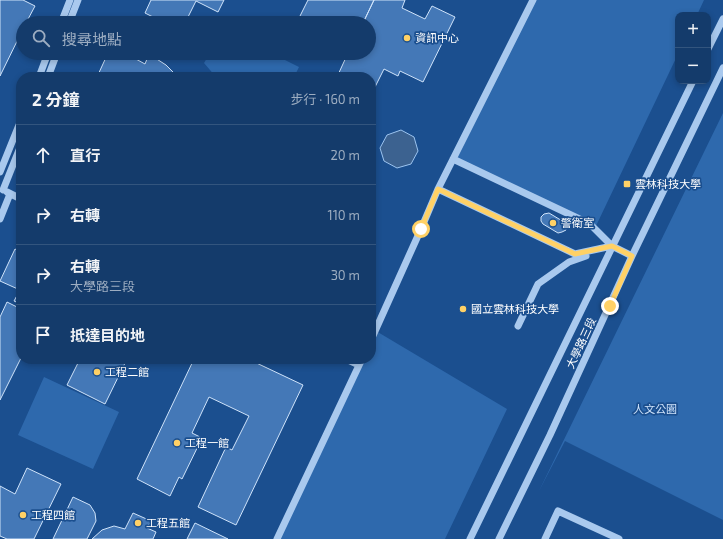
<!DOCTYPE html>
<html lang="zh-TW">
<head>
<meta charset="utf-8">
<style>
  :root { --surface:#143b6b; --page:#1d4271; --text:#f1f3f6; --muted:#9dadc1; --line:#33557e }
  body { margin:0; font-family:"Exo 2","Noto Sans TC",sans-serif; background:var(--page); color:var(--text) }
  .controls { position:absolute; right:12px; top:12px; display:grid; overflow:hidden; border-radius:8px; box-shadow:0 2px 6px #0003 }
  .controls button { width:36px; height:36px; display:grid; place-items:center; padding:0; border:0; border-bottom:1px solid var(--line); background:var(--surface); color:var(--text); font:20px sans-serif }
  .stop { position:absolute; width:12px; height:12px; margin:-9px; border:3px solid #ffd166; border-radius:50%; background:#fff }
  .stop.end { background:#ffd166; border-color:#fff; box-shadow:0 1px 4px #0008 }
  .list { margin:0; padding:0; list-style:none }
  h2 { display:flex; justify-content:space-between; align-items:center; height:52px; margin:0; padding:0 16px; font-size:17px }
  h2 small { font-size:13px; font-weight:400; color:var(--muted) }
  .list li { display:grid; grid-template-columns:26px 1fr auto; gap:12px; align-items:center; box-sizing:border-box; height:60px; padding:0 16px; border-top:1px solid var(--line) }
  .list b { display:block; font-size:15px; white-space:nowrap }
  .list p { margin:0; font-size:13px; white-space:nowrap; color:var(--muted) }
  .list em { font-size:13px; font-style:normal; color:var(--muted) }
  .icon { flex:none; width:22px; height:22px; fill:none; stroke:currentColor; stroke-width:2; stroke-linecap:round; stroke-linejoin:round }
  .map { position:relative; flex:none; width:723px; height:539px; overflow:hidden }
  .search { position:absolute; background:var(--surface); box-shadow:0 2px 6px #0003; left:16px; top:16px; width:360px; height:44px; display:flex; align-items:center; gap:10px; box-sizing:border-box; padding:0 14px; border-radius:22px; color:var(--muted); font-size:15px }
  .panel { position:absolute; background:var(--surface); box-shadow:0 2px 6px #0003; left:16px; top:72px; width:360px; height:292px; border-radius:16px }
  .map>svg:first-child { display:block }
  .green { fill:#2e69ad }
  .water { fill:#3c6290; stroke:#9cc4f0 }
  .building { fill:#4478b7; stroke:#cfe3fa }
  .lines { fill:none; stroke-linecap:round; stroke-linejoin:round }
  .minor { stroke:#a9c9ee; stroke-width:7 }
  .route { stroke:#ffd166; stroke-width:5 }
  .poi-dot { fill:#ffd166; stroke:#1b4f8f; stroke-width:1.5 }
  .labels { text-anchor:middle; stroke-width:3.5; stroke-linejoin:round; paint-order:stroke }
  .poi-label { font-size:11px; fill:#fff; stroke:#1b4f8f; text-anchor:start }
  .street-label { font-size:11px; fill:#fff; stroke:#1b4f8f }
  .park-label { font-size:11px; fill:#cfe3fa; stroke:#1b4f8f }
</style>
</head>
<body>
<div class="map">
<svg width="723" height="539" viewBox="0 0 723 539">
  <rect width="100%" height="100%" fill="#1b4f8f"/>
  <path class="green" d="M 533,0 L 704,0 L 697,15 L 678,15 L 678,54 L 595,228 L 453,159 Z
    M 210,53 L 213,53 L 225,58 L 228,53 L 271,53 L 299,67 L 294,77 L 216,77 L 204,63 Z
    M 723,113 L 723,520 L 565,441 L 539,491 Z
    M 376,331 L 507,409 L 445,539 L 278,539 L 362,359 L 371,359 L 371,341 Z
    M 44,377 L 119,412 L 93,469 L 18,435 Z"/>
  <path class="water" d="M 401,130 L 414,137 L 418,151 L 411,164 L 397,168 L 384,161 L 380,148 L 387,135 Z"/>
  <path class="building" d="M 0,0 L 23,0 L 35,6 L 26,23 L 23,23 L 23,29 L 0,76 Z
    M 151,0 L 224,0 L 218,12 L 196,1 L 185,23 L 165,23 L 145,13 Z
    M 308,0 L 374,0 L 363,23 L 298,23 L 297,22 Z
    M 374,0 L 405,0 L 402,8 L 425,19 L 432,6 L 455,17 L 423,82 L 400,71 L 398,76 L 384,69 L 371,95 L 371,77 L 337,77 L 348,53 L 369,53 L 369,23 L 363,23 Z
    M 108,53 L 125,53 L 145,64 L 149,54 L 166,65 L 178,77 L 97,77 Z
    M 549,213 L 564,222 L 566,225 L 566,230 L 562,232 L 558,233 L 543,224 L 541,221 L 541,217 L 544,214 Z
    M 15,249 L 21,252 L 21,304 L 14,301 L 20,290 L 0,281 Z
    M 7,302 L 21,309 L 21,358 L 0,400 L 0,317 Z
    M 80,359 L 127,359 L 105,404 L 67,385 Z
    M 194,359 L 248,359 L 303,385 L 236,525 L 198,507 L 226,447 L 232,450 L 249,416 L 209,397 L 192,433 L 202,438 L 182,479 L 179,477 L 170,496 L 137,479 Z
    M 27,468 L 61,484 L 34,539 L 7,539 L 0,536 L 0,486 L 15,494 Z
    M 73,497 L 90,505 L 95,513 L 96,521 L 87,539 L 53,539 Z
    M 133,513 L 151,521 L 147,528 L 156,532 L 153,539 L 92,539 L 102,530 L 114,526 L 125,529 Z
    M 195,523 L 228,539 L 187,539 Z"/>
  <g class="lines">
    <path class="minor" d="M 61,23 L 70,0
      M 69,23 L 78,0
      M 708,49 L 723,19
      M 39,77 L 48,53
      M 48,77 L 57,53
      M 453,159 L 590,224 L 612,246 L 632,256
      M 0,172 L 21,120
      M 438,189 L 575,254 L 612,246
      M 3,190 L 21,145
      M 7,192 L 21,199
      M 0,219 L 10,194
      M 518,326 L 538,284 L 569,262 L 586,256
      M 371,340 L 421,229 L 438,189 L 533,0
      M 346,359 L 359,365
      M 277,539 L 362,359
      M 470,539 L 693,81
      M 499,539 L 550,435 L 632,256 L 723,68
      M 545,539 L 558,511 L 619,539"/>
  </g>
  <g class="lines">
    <path class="route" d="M 421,229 L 438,189 L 575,254 L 612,246 L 632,256 L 610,306"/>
  </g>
  <g class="poi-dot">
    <circle cx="407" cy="38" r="4"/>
    <rect x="623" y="180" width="8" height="8" rx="2"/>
    <circle cx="553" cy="223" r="4"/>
    <circle cx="463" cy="309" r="4"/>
    <circle cx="97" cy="372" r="4"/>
    <circle cx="177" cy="443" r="4"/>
    <circle cx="23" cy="515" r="4"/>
    <circle cx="138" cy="523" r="4"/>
  </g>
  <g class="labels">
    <g class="poi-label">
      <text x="415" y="42">資訊中心</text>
      <text x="635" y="188">雲林科技大學</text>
      <text x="561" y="227">警衛室</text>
      <text x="471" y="313">國立雲林科技大學</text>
      <text x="105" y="376">工程二館</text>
      <text x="185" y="447">工程一館</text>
      <text x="31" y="519">工程四館</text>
      <text x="146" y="527">工程五館</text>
    </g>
    <g class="street-label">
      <text transform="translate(581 343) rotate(-65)" y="4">大學路三段</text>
    </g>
    <g class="park-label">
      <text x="655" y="413">人文公園</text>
    </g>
  </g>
</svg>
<div class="controls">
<button>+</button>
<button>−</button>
</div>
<div class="stop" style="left:421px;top:229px"></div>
<div class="stop end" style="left:610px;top:306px"></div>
<div class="search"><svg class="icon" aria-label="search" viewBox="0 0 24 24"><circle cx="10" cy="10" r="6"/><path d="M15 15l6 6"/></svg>搜尋地點</div>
<section class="panel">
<h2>2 分鐘<small>步行 · 160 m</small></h2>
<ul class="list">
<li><svg class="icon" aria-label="ahead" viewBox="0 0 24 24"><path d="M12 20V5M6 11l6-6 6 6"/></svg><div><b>直行</b></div><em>20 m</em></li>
<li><svg class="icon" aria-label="right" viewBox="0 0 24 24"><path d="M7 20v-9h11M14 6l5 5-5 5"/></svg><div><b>右轉</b></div><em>110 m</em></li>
<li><svg class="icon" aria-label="right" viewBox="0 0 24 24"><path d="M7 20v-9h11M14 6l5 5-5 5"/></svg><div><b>右轉</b><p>大學路三段</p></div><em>30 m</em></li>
<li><svg class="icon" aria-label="arrive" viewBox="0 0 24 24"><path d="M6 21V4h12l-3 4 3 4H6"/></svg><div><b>抵達目的地</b></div></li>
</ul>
</section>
</div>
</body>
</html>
